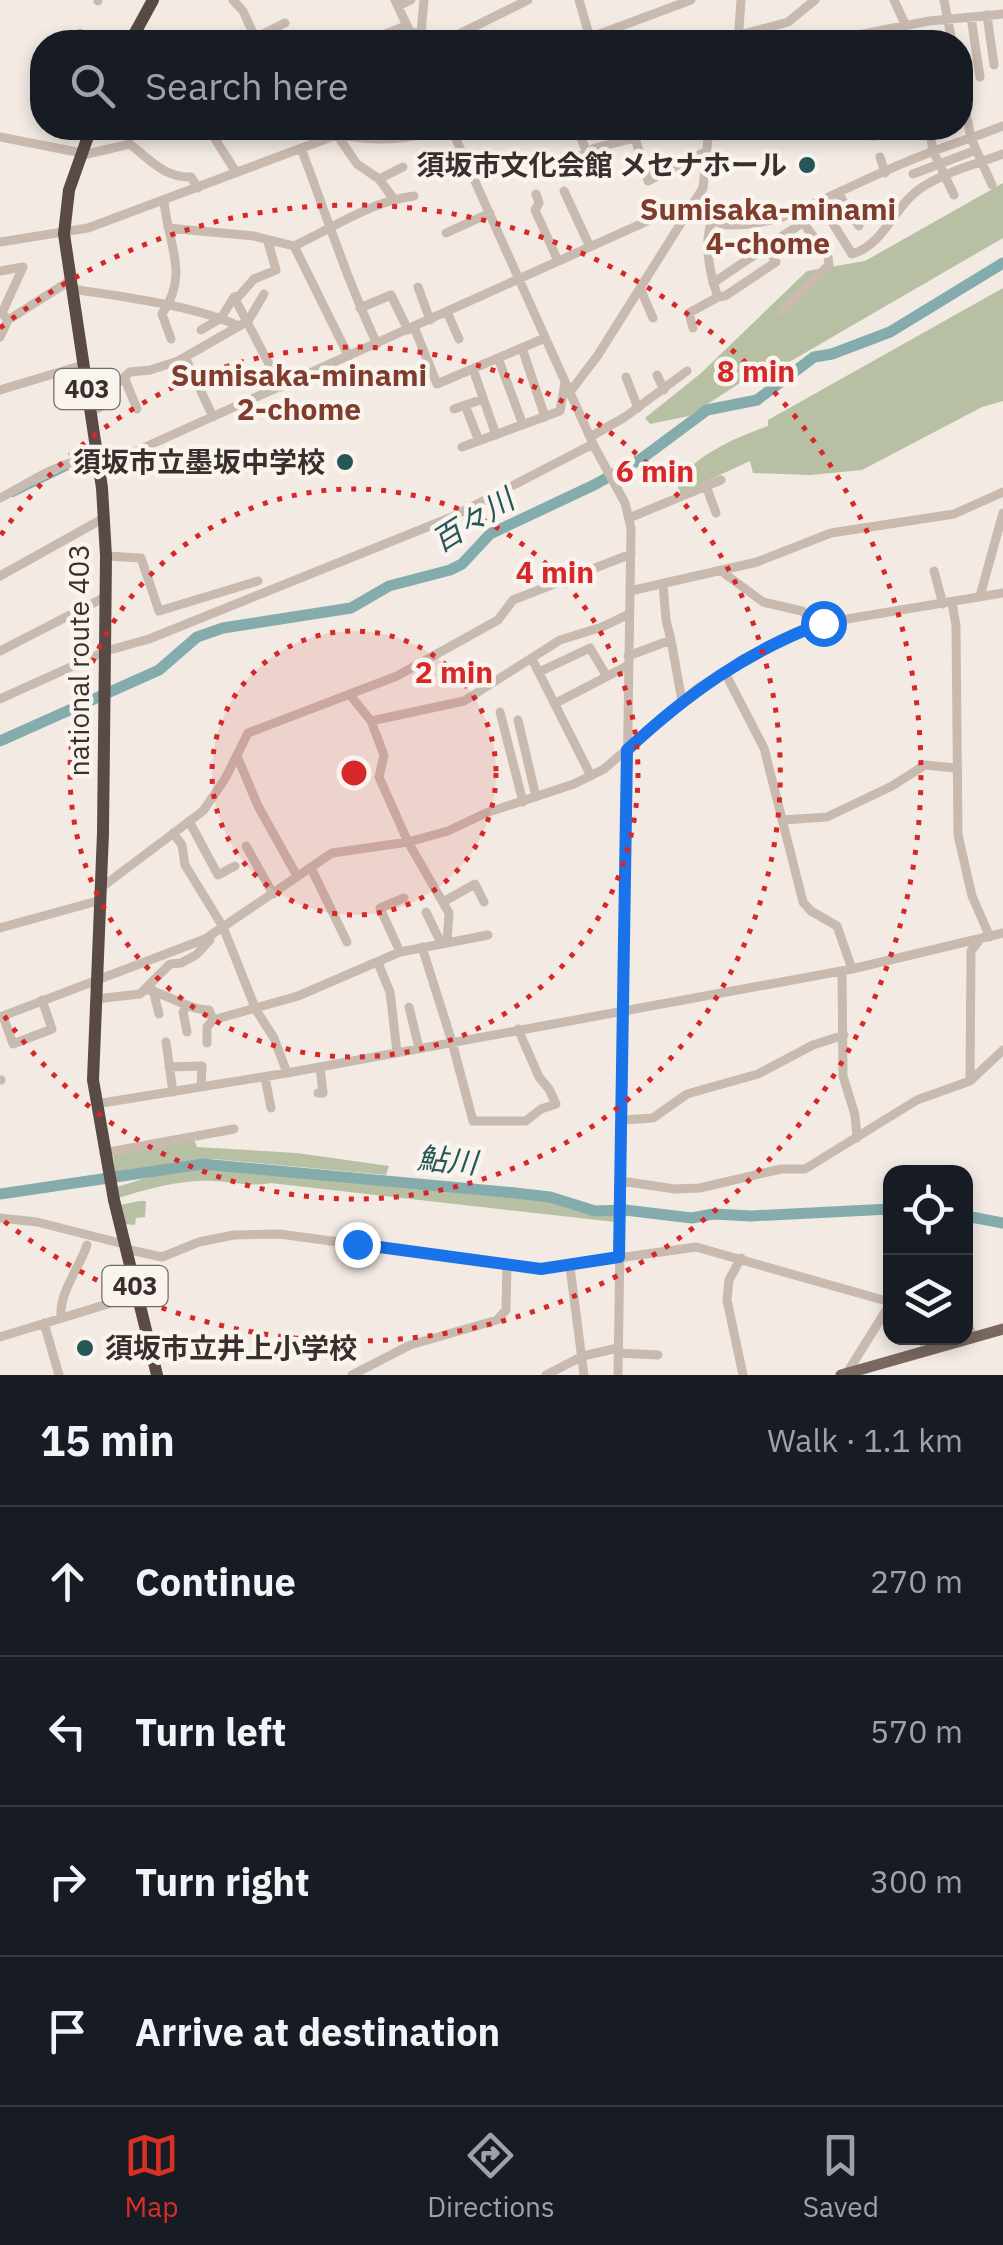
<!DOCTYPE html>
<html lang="en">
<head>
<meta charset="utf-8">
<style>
  :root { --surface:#171b24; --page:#20242c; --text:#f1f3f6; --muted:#9ea1a6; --line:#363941; --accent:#d93025 }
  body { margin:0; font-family:"IBM Plex Sans","Noto Sans JP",sans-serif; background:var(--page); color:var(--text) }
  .controls { position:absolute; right:30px; bottom:30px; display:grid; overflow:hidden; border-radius:20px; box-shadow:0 5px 15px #0003 }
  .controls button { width:90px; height:90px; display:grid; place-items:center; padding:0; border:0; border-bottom:2px solid var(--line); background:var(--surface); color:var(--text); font:50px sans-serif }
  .stop { position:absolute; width:30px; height:30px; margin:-22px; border:8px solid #1a73e8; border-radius:50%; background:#fff }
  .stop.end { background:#1a73e8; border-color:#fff; box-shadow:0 2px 10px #0008 }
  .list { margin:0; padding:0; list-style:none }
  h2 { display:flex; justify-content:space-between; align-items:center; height:130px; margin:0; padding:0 40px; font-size:42px }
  h2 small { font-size:32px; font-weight:400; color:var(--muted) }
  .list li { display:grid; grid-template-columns:65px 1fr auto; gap:30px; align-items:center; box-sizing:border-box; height:150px; padding:0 40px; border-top:2px solid var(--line) }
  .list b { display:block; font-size:38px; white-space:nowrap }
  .list em { font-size:32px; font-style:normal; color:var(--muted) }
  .icon { flex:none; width:55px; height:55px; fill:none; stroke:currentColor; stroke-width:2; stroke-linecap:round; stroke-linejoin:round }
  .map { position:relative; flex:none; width:1003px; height:1375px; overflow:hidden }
  .search { position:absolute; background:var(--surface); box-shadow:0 5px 15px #0003; left:30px; right:30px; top:30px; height:110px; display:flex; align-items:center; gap:25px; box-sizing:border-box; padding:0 35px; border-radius:40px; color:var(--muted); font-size:38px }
  .sheet { height:730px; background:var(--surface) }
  nav { display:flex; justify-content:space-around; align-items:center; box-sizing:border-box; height:140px; border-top:2px solid var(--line); background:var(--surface); font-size:28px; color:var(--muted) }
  nav a { display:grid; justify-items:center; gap:5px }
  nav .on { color:var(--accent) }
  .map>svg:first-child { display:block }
  .green { fill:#b8c0a4 }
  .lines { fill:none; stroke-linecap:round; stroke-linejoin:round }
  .stream { stroke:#84acac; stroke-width:2.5 }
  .river { stroke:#84acac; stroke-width:11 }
  .minor { stroke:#c9bab0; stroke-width:9 }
  .major { stroke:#796760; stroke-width:11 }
  .highway { stroke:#594a45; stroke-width:12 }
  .route { stroke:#1a73e8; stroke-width:12 }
  .ring { fill:none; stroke:#d62828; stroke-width:5; stroke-dasharray:5 10 }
  .poi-dot { fill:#265757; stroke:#faf4ef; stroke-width:4 }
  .labels { text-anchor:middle; stroke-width:9; stroke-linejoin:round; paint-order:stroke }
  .shield { fill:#faf4ef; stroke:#736b67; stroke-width:2.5 }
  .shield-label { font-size:25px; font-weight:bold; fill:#39302d }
  .poi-label { font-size:28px; font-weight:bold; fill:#39302d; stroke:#faf4ef; text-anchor:end }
  .street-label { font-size:28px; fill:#39302d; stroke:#faf4ef }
  .neighbourhood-label { font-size:30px; font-weight:bold; fill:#803c2d; stroke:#faf4ef }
  .water-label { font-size:30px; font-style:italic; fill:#265757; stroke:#faf4ef }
  .centre { fill:#d62828; stroke:#faf4ef; stroke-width:5 }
  .ring-label { font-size:30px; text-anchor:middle; font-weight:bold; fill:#d62828; stroke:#faf4ef; stroke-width:9; stroke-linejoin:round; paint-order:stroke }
</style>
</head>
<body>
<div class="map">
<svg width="1003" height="1375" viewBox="0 0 1003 1375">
  <rect width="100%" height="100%" fill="#f2eae3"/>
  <path class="green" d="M 1003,183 L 1003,238 L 748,386 L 743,381 L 689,416 L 650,424 L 645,418 L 700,374 L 807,271 L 865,261 Z
    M 1003,288 L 1003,401 L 982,407 L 862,470 L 810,475 L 753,473 L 750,461 L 681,493 L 675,482 C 699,454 733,438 768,426 L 768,420 Z
    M 194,1140 L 197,1147 L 297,1153 L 389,1166 L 386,1175 L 214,1159 L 192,1160 L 116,1179 L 113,1155 Z
    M 201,1166 L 274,1170 L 552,1200 L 587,1214 L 617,1213 L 615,1222 L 270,1183 C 249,1187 234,1182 214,1181 C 183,1179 147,1189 118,1198 L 117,1187 L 175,1169 Z
    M 139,1201 L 146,1201 L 145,1217 L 136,1218 L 135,1225 L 125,1224 L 121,1205 Z"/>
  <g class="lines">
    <path class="stream" d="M 13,496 L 68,469"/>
    <path class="river" d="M 0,741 L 159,670 L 197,637 L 223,628 L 351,608 L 389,586 L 450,570 L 462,564 L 490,534 L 594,485 L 641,459 L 707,410 L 757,400 L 814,357 L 832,354 L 890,332 L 1003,263
      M 0,1194 L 203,1164 L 515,1193 L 550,1197 L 595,1211 L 625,1210 L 692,1218 L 713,1214 L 751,1216 L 890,1209
      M 966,1216 L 1003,1223"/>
    <path class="minor" d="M 98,0 L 98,1
      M 233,0 L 243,11 L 257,42
      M 395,0 L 410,32 L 421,34 L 422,42
      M 579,0 L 590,38
      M 894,0 L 906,26 L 909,42
      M 944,0 L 952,42
      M 398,6 L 411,0
      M 987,15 L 994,65
      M 971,17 L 980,77
      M 80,33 L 90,42
      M 421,34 L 424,0
      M 740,35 L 788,22 L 815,0
      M 255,38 L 285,23
      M 365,42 L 406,26
      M 443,42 L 528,0
      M 578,42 L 691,0
      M 738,42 L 741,0
      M 823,42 L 929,21 L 1003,14
      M 960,85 L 971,138 L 1003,126
      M 208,128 L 236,172
      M 451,128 L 594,446 L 625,503 L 631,528 L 618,1375
      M 577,128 L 587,153
      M 870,128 L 873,136
      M 929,128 L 933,151 L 954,195
      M 337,135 L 357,164 L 379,179 L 393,198
      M 340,135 C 382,142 406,140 448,128
      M 0,137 L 87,154 L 130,144 C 150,160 165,178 191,177 L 198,188
      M 301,148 C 326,214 347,280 377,344
      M 880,157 L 885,173
      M 555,169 L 595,148 L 635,138 L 648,181 L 707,151
      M 913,174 L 976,150
      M 379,179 L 403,167
      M 564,191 L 590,247
      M 838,193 L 859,226
      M 536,194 L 539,203 L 535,210 L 558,261
      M 164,201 C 168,245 190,274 162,314 L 171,339
      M 820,203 L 852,254 C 884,245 895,205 921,188 C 944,172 977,164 1003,154
      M 168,228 L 254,236 L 294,246 C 333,228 371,201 414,196
      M 446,233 L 490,213
      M 0,242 L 88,228 L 355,128
      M 294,246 L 349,357
      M 0,271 L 23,267 L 2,313 L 8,320
      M 713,283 L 802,223
      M 418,287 L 430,320
      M 640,288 L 653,318
      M 72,289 C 124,297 192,305 239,326
      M 234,297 L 281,387
      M 718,297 L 725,296 L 776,262 L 766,247
      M 360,308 L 391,295 L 408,330
      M 782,311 L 829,265 L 828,257 L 797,214
      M 447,312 L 459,339
      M 414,327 L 437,384 L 545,338
      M 693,328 L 689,313 L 718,297 C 710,275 703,243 712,221
      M 201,330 L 221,318 L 234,297 L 239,296 L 254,279 L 276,270 L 268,242
      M 0,337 L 8,320 L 71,280
      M 522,348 L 545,417
      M 185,357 L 213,417
      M 498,358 L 523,425
      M 473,369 L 496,435
      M 657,375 L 664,390
      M 124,377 L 137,409
      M 626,377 L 638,408
      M 0,390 L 83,365
      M 570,392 L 598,355 L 703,188 L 709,128
      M 465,405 L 479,441
      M 454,409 L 483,399
      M 91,412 L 106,404 L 109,390 L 130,372 L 150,370 L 178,361 L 248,321 L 264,294
      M 590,437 L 625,417 L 687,371
      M 462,447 L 560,411 L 565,382
      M 706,486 L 716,513
      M 0,498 C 26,485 54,465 82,460 C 96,458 108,461 123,457 L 683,205 C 703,206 711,226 731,225 C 782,224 805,207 848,188 C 888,169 930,151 971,138 L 992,185
      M 629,518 L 721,480
      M 106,556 L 141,558 L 159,611 L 258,581
      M 721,571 L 763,602 L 802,611 L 818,625
      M 934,571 L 943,604
      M 0,576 L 104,518
      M 663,584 L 666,620 L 671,640
      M 630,591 L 757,562 L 831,533 L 954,514 L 1003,492
      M 980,596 L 1003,513
      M 952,602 L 956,626 L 958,835 L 972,896 L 990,937
      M 0,651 L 107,596
      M 628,656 L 671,640 L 682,701
      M 532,659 L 591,776
      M 724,671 L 764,748 L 803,902 L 811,911 L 837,926 L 852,969
      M 539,672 L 590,648 L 606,675
      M 0,699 L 106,651 L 149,639 L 452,517 L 593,444
      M 556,703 L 627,666
      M 500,712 L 523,802
      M 518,720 L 536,797
      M 371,721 L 464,701 L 560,640 L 602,627 L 629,614
      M 237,756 L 258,806 L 297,876
      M 783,820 L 827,817 L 892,786 L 925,765 L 955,768
      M 189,821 L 218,875 L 235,866
      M 173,833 L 182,845 L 185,865 L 223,927 L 256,1010 L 274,1038 L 287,1073
      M 246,846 L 273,894
      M 311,868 L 347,942
      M 102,887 L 203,811 L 225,779 L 248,733 L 397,676 L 498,620 L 513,600 L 631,554
      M 443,902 L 475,884 L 484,902
      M 426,912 L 441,943
      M 0,928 L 101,900
      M 447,943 L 488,935
      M 422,947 L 452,1042 L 473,1121 L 526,1121 L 541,1109 L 556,1104 L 549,1089 L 539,1077 L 518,1029
      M 400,952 L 380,908 L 404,898
      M 378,963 L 390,992 L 397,1052
      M 842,971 L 843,1076 L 855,1115 L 857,1138
      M 145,989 C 168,994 188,1010 209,1010 L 213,1020
      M 153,990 L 159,1014
      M 96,999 L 140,994 L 170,964 L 181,963 L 196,955 L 210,940
      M 186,1006 L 183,1012 L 187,1032
      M 409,1007 L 419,1048
      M 3,1016 L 13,1044 L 52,1029 L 42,1000
      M 0,1017 L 205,939 L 332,853 L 408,842 L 448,831 L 486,813 L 574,784 L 604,769 L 698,688 L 794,634 L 823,623 L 1003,593
      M 213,1020 L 298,996 L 400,952 L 447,943 L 449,913 L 408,842 L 379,777 L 384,755 L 371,721 L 351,696
      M 166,1042 L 173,1092
      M 207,1043 L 207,1027 L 213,1020
      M 169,1067 L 202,1066 L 201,1087
      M 265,1077 L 271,1108
      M 0,1080 L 1,1080
      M 970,1081 L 971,951 L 981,938
      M 318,1093 L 323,1093 L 320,1067
      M 96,1104 L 287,1073 L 852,969 L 1003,933
      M 622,1120 L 653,1118 L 687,1094 L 758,1074 L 813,1045 L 844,1035
      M 104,1153 L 234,1129
      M 621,1181 L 675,1189 L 700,1188 L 781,1169 L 805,1169 L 917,1100 L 970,1081 L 1003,1050
      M 0,1218 L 37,1222 L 124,1244
      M 125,1249 L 162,1257 L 199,1242 L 234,1235 L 279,1234 L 541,1269 L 696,1247 L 890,1302
      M 741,1258 L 729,1280 L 727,1300 L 743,1375
      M 570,1267 L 584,1375
      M 61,1318 C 59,1292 79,1269 87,1245
      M 966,1321 L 973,1336
      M 44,1323 L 59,1375
      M 0,1337 L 137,1295
      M 924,1344 L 925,1338
      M 618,1353 L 658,1355
      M 847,1373 L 890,1304
      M 352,1375 L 410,1345 L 497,1320 L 506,1310 L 507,1263
      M 546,1375 L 583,1356 L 618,1348"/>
    <path class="major" d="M 841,1375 L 1003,1329"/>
    <path class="highway" d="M 130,42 L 153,0
      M 91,128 L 69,190 L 64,234 L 102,488 L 106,556 L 103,833 L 93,1080 L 114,1200 L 157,1375"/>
  </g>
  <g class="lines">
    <path class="route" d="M 357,1244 L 541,1269 L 619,1257 L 627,750 C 686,695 747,651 823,623"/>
  </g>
  <circle cx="354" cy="773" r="142" fill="#d62828" fill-opacity=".12"/>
  <g class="ring">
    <circle cx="354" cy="773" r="142"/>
    <circle cx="354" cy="773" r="284"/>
    <path d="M1 535A426 426 0 1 1 1 1011"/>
    <path d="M0 328A568 568 0 1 1 0 1218"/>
  </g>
  <g class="poi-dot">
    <circle cx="807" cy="165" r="10"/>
    <circle cx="345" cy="462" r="10"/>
    <circle cx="85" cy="1348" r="10"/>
  </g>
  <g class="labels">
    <g class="shield">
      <rect x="54.5" y="369" width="65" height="40" rx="8"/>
      <rect x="102.5" y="1266" width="65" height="40" rx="8"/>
    </g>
    <g class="shield-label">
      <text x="87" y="398">403</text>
      <text x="135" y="1295">403</text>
    </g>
    <g class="poi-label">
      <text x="787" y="175">須坂市文化会館 メセナホール</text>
      <text x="325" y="472">須坂市立墨坂中学校</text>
      <text x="105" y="1358" text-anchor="start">須坂市立井上小学校</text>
    </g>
    <g class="street-label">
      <text transform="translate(79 660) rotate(-90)" y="10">national route 403</text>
    </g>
    <g class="neighbourhood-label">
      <text x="768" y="220">Sumisaka-minami<tspan x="768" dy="34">4-chome</tspan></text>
      <text x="299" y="386">Sumisaka-minami<tspan x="299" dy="34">2-chome</tspan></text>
    </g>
    <g class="water-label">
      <text transform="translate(473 521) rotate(-32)" y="10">百々川</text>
      <text transform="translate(447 1161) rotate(5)" y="10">鮎川</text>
    </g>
  </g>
  <circle cx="354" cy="773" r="15" class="centre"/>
  <g class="ring-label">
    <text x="756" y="382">8 min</text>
    <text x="655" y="482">6 min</text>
    <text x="555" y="583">4 min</text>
    <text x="454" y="683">2 min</text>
  </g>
</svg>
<div class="controls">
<button><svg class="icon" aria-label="locate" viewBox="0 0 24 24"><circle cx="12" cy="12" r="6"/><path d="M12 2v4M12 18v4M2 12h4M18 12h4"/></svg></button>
<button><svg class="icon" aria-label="layers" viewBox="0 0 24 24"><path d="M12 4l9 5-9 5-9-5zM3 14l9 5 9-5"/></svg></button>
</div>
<div class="stop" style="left:823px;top:623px"></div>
<div class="stop end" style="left:357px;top:1244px"></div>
<div class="search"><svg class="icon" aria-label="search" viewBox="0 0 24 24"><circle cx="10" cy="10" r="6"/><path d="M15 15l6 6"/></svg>Search here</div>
</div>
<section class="sheet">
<h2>15 min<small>Walk · 1.1 km</small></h2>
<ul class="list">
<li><svg class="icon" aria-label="ahead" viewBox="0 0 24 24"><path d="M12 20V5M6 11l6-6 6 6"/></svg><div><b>Continue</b></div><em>270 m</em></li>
<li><svg class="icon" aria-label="left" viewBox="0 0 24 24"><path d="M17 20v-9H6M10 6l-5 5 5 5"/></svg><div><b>Turn left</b></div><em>570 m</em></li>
<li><svg class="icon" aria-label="right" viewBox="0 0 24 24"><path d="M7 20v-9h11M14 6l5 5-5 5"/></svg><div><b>Turn right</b></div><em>300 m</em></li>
<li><svg class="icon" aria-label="arrive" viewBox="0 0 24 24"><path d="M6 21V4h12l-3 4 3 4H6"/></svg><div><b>Arrive at destination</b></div></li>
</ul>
</section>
<nav>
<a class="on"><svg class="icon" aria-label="map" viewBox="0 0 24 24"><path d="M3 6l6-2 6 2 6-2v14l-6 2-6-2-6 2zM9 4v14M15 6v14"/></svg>Map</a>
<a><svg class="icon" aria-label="directions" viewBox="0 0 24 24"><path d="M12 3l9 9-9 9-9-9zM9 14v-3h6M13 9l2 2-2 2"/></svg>Directions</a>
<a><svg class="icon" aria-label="saved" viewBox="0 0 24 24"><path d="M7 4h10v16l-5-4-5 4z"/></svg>Saved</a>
</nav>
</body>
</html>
